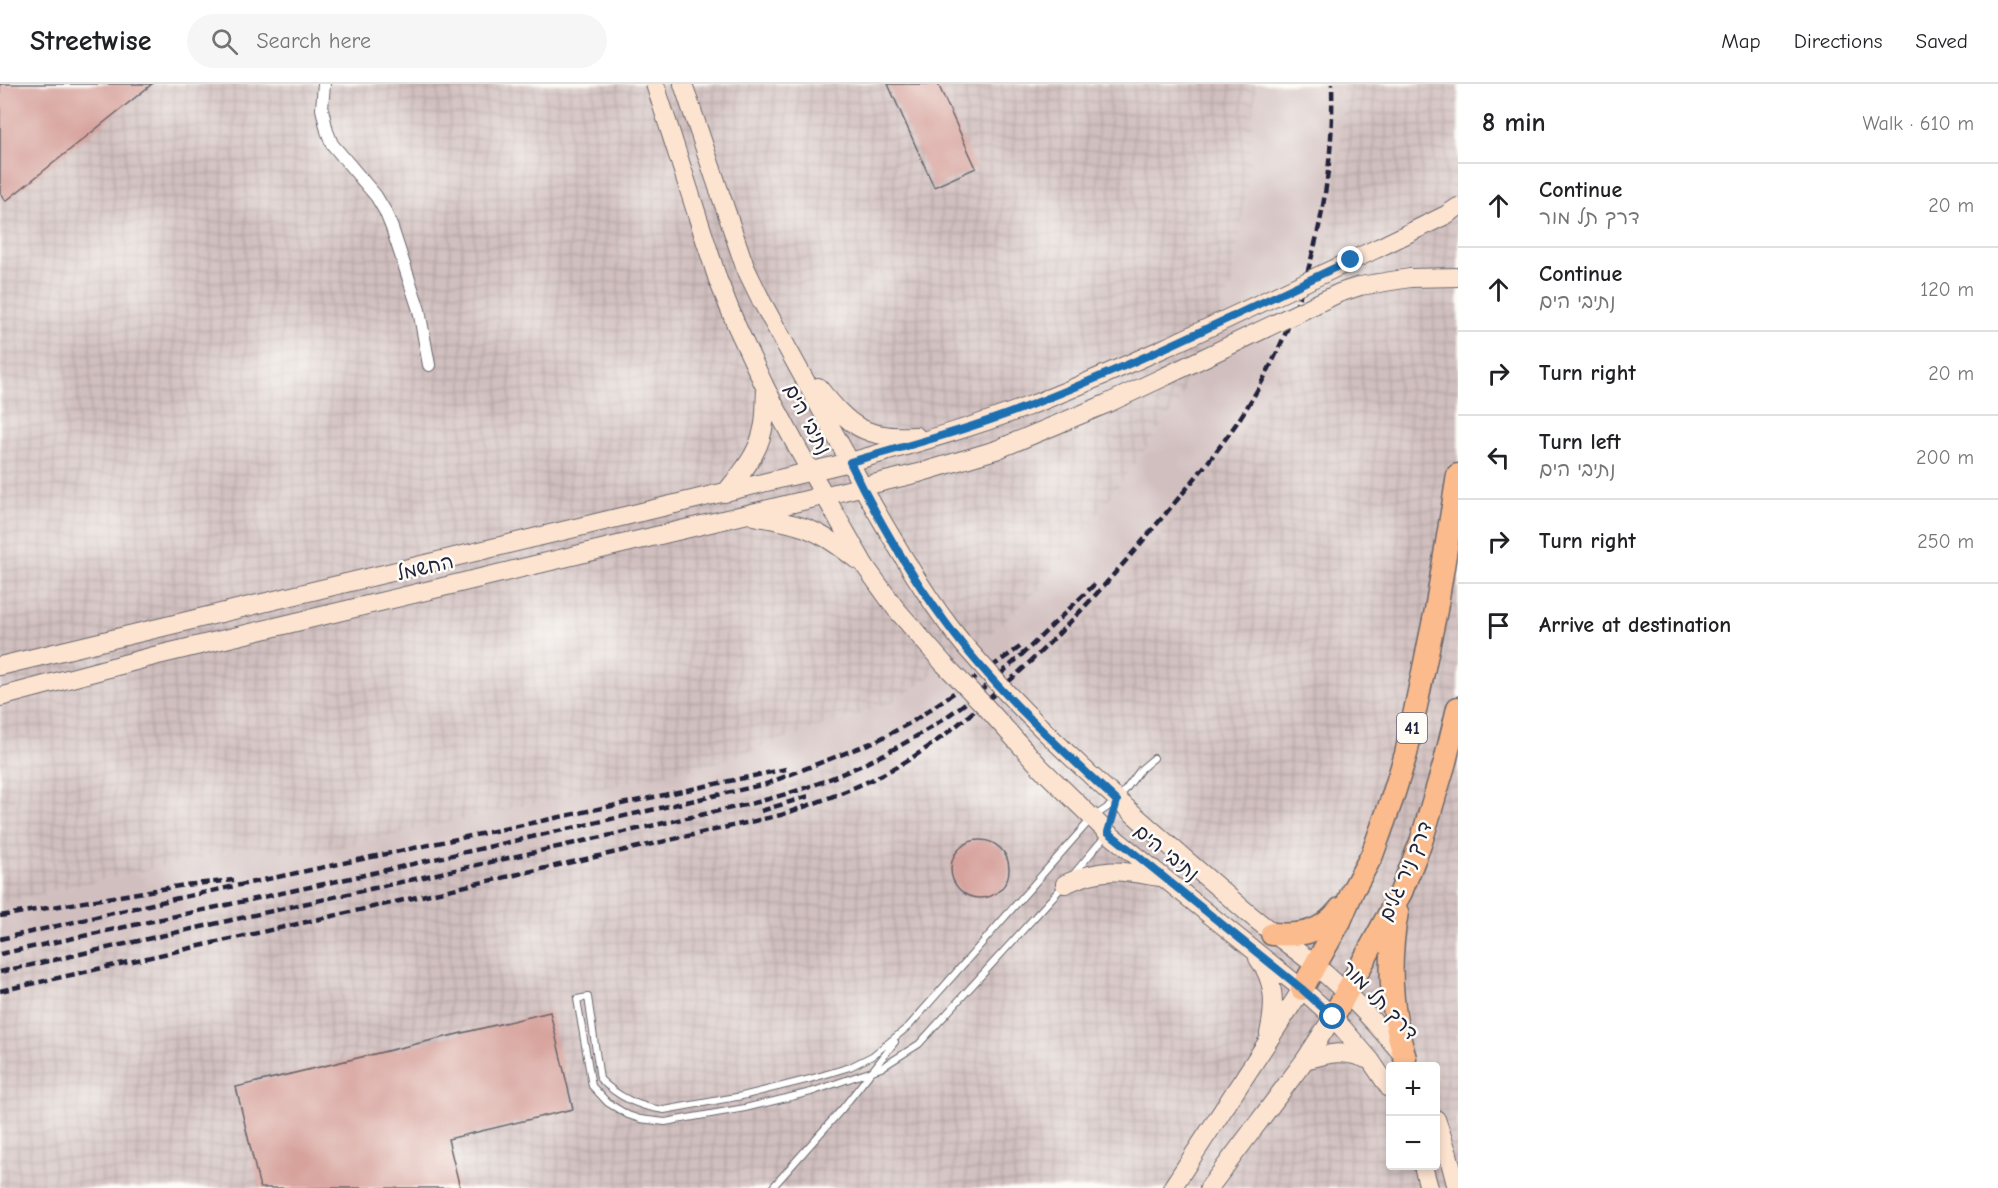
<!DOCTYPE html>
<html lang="en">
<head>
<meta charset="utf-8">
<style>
  :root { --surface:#fff; --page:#f6f6f6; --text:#202124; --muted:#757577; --line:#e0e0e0 }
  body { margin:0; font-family:"Comic Neue","Playpen Sans Hebrew",sans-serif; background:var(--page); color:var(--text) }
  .controls { position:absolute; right:18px; bottom:18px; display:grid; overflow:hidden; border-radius:6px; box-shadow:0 3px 9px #0003 }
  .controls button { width:54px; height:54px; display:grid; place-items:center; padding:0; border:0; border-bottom:2px solid var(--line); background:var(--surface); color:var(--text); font:30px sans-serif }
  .stop { position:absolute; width:18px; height:18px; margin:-14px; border:4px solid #1f6fb2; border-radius:50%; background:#fff }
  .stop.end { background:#1f6fb2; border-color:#fff; box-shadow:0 2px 6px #0008 }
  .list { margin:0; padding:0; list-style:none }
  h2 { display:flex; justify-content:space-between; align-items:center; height:78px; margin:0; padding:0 24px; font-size:26px }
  h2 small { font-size:20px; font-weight:400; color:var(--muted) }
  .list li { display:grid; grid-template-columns:39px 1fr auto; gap:18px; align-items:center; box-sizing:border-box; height:84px; padding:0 24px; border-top:2px solid var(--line) }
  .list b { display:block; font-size:22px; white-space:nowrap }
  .list p { margin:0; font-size:20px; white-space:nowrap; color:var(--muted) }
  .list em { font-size:20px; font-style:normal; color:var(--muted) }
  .icon { flex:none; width:33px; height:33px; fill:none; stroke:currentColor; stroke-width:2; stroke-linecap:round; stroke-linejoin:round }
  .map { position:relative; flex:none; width:1458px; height:1104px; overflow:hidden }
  header { display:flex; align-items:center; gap:36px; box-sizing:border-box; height:84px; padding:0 30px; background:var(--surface); border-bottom:2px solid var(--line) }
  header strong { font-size:28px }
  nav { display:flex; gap:33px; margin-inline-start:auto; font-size:21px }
  .search { width:420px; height:54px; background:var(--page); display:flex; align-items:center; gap:15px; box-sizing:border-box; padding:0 21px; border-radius:33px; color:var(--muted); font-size:22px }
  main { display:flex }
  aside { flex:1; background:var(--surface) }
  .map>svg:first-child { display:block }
  .industrial { fill:url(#industrial-grid); fill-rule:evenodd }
  .railway { fill:#d1bfbf }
  .building { fill:#d7a29c }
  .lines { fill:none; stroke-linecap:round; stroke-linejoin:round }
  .lane-casing { stroke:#69676d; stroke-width:8 }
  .street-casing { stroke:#69676d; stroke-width:14 }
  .secondary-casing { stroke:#69676d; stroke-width:20 }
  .highway-casing { stroke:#69676d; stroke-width:25 }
  .lane { stroke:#fff; stroke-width:6 }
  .street { stroke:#fff; stroke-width:12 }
  .secondary { stroke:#fde4d1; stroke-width:18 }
  .highway { stroke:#fbbb8c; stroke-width:22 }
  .rail { stroke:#22223b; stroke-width:4.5; stroke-dasharray:9 4.5; stroke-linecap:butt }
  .secondary-bridge-casing { stroke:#69676d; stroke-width:20; stroke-linecap:butt }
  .secondary-bridge { stroke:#fde4d1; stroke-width:18 }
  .route { stroke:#1f6fb2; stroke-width:8 }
  .labels { text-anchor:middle; stroke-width:5; stroke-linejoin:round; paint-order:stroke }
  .shield { fill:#fdfcf7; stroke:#646373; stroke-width:1.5 }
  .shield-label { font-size:18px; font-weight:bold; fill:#22223b }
  .street-label { font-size:20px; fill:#22223b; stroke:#fdfcf7 }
</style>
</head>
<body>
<header>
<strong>Streetwise</strong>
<div class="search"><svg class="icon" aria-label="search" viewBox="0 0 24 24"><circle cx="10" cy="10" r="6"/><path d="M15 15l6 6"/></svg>Search here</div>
<nav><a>Map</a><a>Directions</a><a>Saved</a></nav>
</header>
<main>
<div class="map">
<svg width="1458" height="1104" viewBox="0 0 1458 1104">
  <defs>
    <pattern id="industrial-grid" width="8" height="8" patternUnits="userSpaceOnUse" patternTransform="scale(1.5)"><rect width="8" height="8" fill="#d1bfbf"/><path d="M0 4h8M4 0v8" fill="none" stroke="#b3a4a5"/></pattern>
  </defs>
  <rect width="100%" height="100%" fill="#fdfcf7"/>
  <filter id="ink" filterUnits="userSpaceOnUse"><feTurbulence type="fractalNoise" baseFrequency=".0167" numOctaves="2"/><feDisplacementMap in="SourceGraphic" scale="12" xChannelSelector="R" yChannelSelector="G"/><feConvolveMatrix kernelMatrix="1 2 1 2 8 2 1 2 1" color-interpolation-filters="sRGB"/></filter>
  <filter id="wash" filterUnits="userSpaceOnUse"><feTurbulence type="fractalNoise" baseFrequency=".008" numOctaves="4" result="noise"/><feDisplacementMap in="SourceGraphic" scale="24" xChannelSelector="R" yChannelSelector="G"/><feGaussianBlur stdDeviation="1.35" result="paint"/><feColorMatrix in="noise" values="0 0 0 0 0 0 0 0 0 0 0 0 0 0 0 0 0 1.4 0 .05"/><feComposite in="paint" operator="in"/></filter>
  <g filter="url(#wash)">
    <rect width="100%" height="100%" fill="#eee6ca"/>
    <path class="industrial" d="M 0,0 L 1256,0 L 1248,102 L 1231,203 L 1180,317 L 1090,442 L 1037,508 L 994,547 L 910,608 L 889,621 L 828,640 L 721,678 L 302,772 L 253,762 L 0,820 Z
      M 1343,0 L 1458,0 L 1458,1104 L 0,1104 L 0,878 L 758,710 L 821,689 L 845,678 L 861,709 L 903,689 L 962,650 L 1037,586 L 1113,507 L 1175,433 L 1227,367 L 1270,304 L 1299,239 L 1319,183 L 1329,144 L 1339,62 ZM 1390,982 L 1436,982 L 1436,1082 L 1390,1082 Z"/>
    <path class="railway" d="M 1256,0 L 1343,0 L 1339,62 L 1329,144 L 1319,183 L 1287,269 L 1270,304 L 1227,367 L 1175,433 L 1113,507 L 1037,586 L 1003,618 L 962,650 L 903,689 L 861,709 L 844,678 L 821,689 L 758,710 L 0,878 L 0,820 L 253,762 L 302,772 L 721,678 L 828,640 L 889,621 L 910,608 L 994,547 L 1037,508 L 1090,442 L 1180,317 L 1231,203 L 1248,102 Z"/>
    <g id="blocks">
      <path class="building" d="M 0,0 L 152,0 L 6,117 L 0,109 Z
        M 888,0 L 938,0 L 976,84 L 934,103 Z
        M951 785a29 29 0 1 1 58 0a29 29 0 1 1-58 0Z
        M 550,928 L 573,1025 L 448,1055 L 460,1104 L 260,1104 L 236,1003 Z"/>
    </g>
  </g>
  <g filter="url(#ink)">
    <use href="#blocks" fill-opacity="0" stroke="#69676d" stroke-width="1.5"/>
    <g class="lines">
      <g class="lane-casing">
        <path id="lane" d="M 1072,792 L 1108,749 L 1117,717
          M 1063,802 L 919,960 L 881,984 L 811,1008 L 745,1024 L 665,1038 L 640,1035 L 628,1031 L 608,1019 L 592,1002 L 577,915 L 588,913 L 600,995 C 618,1013 638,1023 664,1026 L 742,1012 L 810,995 L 850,983 L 872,972 L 909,942 L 1092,734 L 1117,717 L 1141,685 L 1154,674
          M 772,1104 L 842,1025 L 895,958"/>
      </g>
      <g class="street-casing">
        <path id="street" d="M 324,0 L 322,25 L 327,47 L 332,60 L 376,112 L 385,127 L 392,144 L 419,226 L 429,281"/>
      </g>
      <g class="secondary-casing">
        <path id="secondary" d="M 655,0 L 718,196 L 737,243 L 766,305 L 798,365 L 865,482 L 896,525 L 944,580
          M 683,0 L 745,183 L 762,218 L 850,378 C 863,406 879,432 895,459 C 916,495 938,530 965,562
          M 1378,164 L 1446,131 L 1458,123
          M 1360,202 L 1410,194 L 1458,193
          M 818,303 C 850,342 863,355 916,352
          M 725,409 C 741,390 758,371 763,345 C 766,333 765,319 766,307
          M 754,432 C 768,435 782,437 796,441 C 819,447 838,461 857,476
          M 0,582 L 850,378 C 909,361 968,345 1026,323 C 1079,303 1131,279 1182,256
          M 1004,606 C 1078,684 1160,754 1242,824 C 1266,845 1293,863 1317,883 C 1349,909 1376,940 1403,971
          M 0,613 L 154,572 L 919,389 L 996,366 L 1106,320 L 1166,292
          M 985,622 L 1041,684 L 1108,749 L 1302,905 L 1333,933 L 1371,977 L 1390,1005
          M 1065,800 C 1102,783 1120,786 1159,793
          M 1258,874 C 1276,898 1275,922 1269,950
          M 1305,976 C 1330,969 1344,965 1369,976
          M 1436,1035 L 1448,1070 L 1457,1104
          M 1423,1082 L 1429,1104
          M 1172,1104 L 1302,905
          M 1209,1104 L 1305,976 L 1333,933"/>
      </g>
      <g class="highway-casing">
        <path id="highway" d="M 1397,828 C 1388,877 1390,926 1405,974
          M 1272,850 C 1302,852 1321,849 1340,825
          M 1302,905 L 1340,837 L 1353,806 L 1372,771 L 1392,715 L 1406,670 L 1436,526 L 1458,391
          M 1333,933 L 1401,808 L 1421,758 L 1445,678 L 1458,624"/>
      </g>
      <use href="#lane" class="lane"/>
      <use href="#street" class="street"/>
      <use href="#secondary" class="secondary"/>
      <use href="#highway" class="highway"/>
      <path class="rail" d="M 761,727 L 809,712
        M 0,832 L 185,801 L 234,796
        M 0,855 L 174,815 L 786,685
        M 0,870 L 342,796 L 766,700 L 876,657 L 912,638 L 1020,563
        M 0,888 L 758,718 C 778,712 799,707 819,699 C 875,678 932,647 978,609 C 1020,575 1057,536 1096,499
        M 0,907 L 781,731 C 821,717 861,703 898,682 C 925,667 949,648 973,628 C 1035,578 1089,520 1141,459 C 1174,419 1209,380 1238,337 C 1304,239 1335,118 1332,0"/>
      <g class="secondary-bridge-casing">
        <path id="secondary-bridge" d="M 1182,256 L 1378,164
          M 1166,292 L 1339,209 L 1360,202
          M 965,562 L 1004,606
          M 944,580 L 985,622"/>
      </g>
      <use href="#secondary-bridge" class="secondary-bridge"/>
    </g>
  </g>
  <g class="lines" filter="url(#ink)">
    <path class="route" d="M 1333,933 L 1302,905 L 1108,748 L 1117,717 C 1057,661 994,605 946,539 C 911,492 875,431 850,378 C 910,361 970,345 1028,322 C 1138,279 1244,227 1351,176"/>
  </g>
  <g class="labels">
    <rect class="shield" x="1397" y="629" width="30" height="30" rx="4.5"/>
    <g class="shield-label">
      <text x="1412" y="650">41</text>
    </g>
    <g class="street-label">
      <text transform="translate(808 335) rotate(62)" y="7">נתיבי הים</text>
      <text transform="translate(425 483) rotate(-13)" y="7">החשמל</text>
      <text transform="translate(1167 768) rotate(39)" y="7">נתיבי הים</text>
      <text transform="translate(1405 787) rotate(-67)" y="7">דרך ניר גלים</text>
      <text transform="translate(1380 916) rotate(46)" y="7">דרך תל מור</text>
    </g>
  </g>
</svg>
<div class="controls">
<button>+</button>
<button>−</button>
</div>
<div class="stop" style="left:1333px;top:933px"></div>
<div class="stop end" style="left:1351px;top:176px"></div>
</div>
<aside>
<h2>8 min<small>Walk · 610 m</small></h2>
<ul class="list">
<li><svg class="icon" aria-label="ahead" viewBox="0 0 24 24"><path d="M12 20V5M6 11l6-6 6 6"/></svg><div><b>Continue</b><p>דרך תל מור</p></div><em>20 m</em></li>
<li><svg class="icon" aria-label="ahead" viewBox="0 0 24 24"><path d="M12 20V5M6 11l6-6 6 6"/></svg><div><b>Continue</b><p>נתיבי הים</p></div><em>120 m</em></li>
<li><svg class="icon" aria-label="right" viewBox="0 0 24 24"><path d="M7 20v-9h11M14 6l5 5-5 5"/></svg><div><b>Turn right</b></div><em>20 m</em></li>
<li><svg class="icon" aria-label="left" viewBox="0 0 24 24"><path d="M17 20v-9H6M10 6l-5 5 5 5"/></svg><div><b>Turn left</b><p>נתיבי הים</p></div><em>200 m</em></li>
<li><svg class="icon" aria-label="right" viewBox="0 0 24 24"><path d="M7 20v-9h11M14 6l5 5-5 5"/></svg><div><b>Turn right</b></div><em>250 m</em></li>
<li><svg class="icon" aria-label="arrive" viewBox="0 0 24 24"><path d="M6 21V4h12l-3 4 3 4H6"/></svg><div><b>Arrive at destination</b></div></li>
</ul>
</aside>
</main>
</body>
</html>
